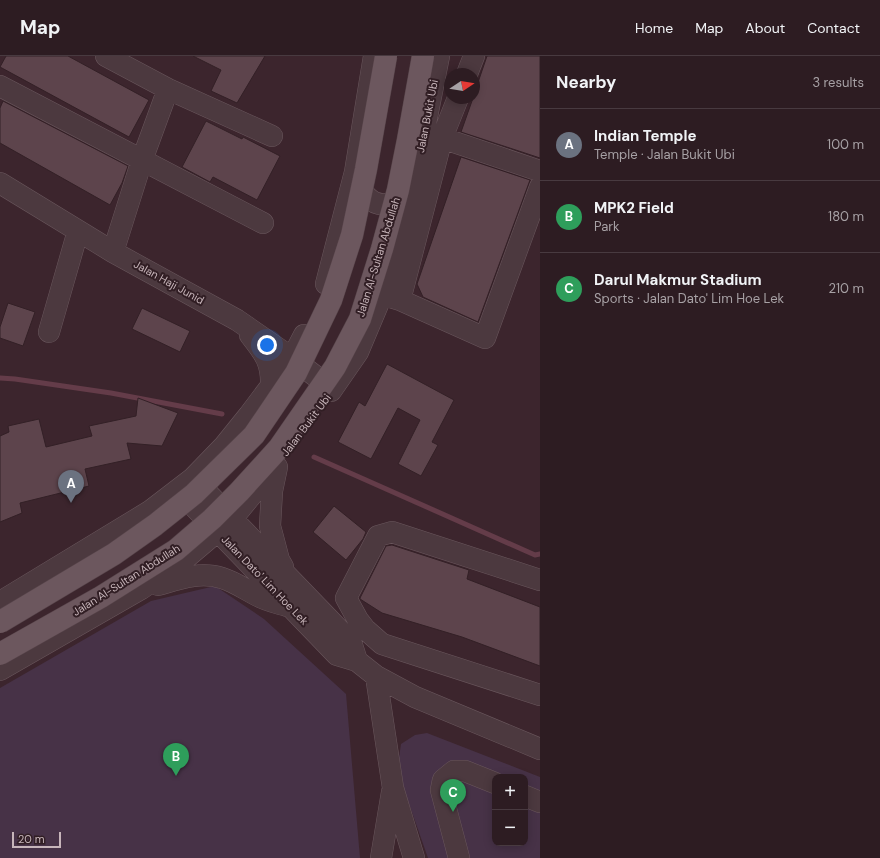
<!DOCTYPE html>
<html lang="en">
<head>
<meta charset="utf-8">
<style>
  :root { --surface:#2d1c22; --page:#39292f; --text:#f1f3f6; --muted:#a7a1a5; --line:#483a40; --accent:#1a73e8 }
  body { margin:0; font-family:"DM Sans",sans-serif; background:var(--page); color:var(--text) }
  .controls { position:absolute; right:12px; bottom:12px; display:grid; overflow:hidden; border-radius:8px; box-shadow:0 2px 10px #0003 }
  .controls button { width:36px; height:36px; display:grid; place-items:center; padding:0; border:0; border-bottom:1px solid var(--line); background:var(--surface); color:var(--text); font:20px sans-serif }
  .compass { position:absolute; left:444px; top:12px; width:36px; height:36px; border-radius:50%; background:var(--surface); box-shadow:0 2px 10px #0003; rotate:78deg }
  .scale { position:absolute; left:12px; bottom:10px; width:49px; box-sizing:border-box; padding-left:4px; border:2px solid #c7b5ba; border-top:0; font-size:11px; line-height:14px; white-space:nowrap; color:#c7b5ba; -webkit-text-stroke:3px #311e24; paint-order:stroke }
  .you { position:absolute; left:267px; top:289px; width:14px; height:14px; margin:-10px; border:3px solid #fff; border-radius:50%; background:#1a73e8; box-shadow:0 0 0 6px #1a73e833 }
  .badge { display:grid; place-items:center; width:26px; height:26px; border-radius:50%; background:var(--accent); color:#fff; font-size:13px; font-weight:700 }
  .pin { position:absolute; translate:-50% -33px; filter:drop-shadow(0 1px 2px #0008) }
  .pin::after { content:''; position:absolute; top:21px; width:14px; height:12px; background:inherit; clip-path:polygon(0 0,100% 0,50% 100%) }
  .list { margin:0; padding:0; list-style:none }
  h2 { display:flex; justify-content:space-between; align-items:center; height:52px; margin:0; padding:0 16px; font-size:17px }
  h2 small { font-size:13px; font-weight:400; color:var(--muted) }
  .list li { display:grid; grid-template-columns:26px 1fr auto; gap:12px; align-items:center; box-sizing:border-box; height:72px; padding:0 16px; border-top:1px solid var(--line) }
  .list b { display:block; font-size:15px; white-space:nowrap }
  .list p { margin:0; font-size:13px; white-space:nowrap; color:var(--muted) }
  .list em { font-size:13px; font-style:normal; color:var(--muted) }
  .map { position:relative; flex:none; width:540px; height:802px; overflow:hidden }
  header { display:flex; align-items:center; gap:24px; box-sizing:border-box; height:56px; padding:0 20px; background:var(--surface); border-bottom:1px solid var(--line) }
  header strong { font-size:19px }
  nav { display:flex; gap:22px; margin-inline-start:auto; font-size:14px }
  main { display:flex }
  aside { flex:1; background:var(--surface) }
  .map>svg:first-child { display:block }
  .green { fill:#473247; fill-rule:evenodd }
  .lines { fill:none; stroke-linecap:round; stroke-linejoin:round }
  .stream { stroke:#643c49; stroke-width:5 }
  .building { fill:#5d444c; stroke:#332026 }
  .minor-casing { stroke:#6a575d; stroke-width:22 }
  .minor { stroke:#4c393f; stroke-width:21 }
  .major-bridge-casing { stroke:#554248; stroke-width:23; stroke-linecap:butt }
  .major-bridge { stroke:#6c575e; stroke-width:22 }
  .labels { text-anchor:middle; stroke-width:4; stroke-linejoin:round; paint-order:stroke }
  .street-label { font-size:11px; fill:#c7b5ba; stroke:#311e24 }
</style>
</head>
<body>
<header>
<strong>Map</strong>
<nav><a>Home</a><a>Map</a><a>About</a><a>Contact</a></nav>
</header>
<main>
<div class="map">
<svg width="540" height="802" viewBox="0 0 540 802">
  <rect width="100%" height="100%" fill="#3c252d"/>
  <path class="green" d="M 215,530 L 264,563 L 346,638 L 360,802 L 0,802 L 0,632 L 151,545 Z
    M 427,677 L 540,721 L 540,802 L 428,802 L 401,725 L 398,709 L 401,688 L 415,679 ZM 495,721 L 525,721 L 525,787 L 495,787 Z"/>
  <g class="lines">
    <path class="stream" d="M 0,322 L 15,323 L 111,337 L 222,358
      M 314,401 L 535,499 L 540,498"/>
  </g>
  <path class="building" d="M 6,0 L 68,0 L 149,44 L 129,81 L 0,11 Z
    M 193,0 L 265,0 L 237,47 L 211,35 L 221,14 Z
    M 487,0 L 540,0 L 540,102 L 461,76 L 473,42 L 474,42 L 474,38 Z
    M 3,45 L 128,110 L 122,127 L 110,149 L 0,87 L 0,52 Z
    M 206,65 L 242,83 L 243,81 L 280,100 L 257,144 L 213,121 L 210,126 L 182,111 Z
    M 461,101 L 530,124 L 478,266 L 423,241 L 417,228 Z
    M 8,247 L 35,256 L 23,290 L 0,282 L 0,271 Z
    M 142,252 L 190,275 L 180,296 L 132,273 Z
    M 387,308 L 454,344 L 432,386 L 438,389 L 421,420 L 398,408 L 420,364 L 398,352 L 371,403 L 338,386 L 359,346 L 365,350 Z
    M 138,342 L 178,357 L 162,390 L 127,387 L 131,403 L 85,413 L 89,430 L 20,447 L 22,457 L 0,466 L 0,380 L 9,376 L 8,370 L 39,363 L 46,391 L 92,380 L 89,370 L 136,360 Z
    M 334,450 L 366,476 L 363,483 L 346,504 L 313,476 Z
    M 392,489 L 469,514 L 467,523 L 540,551 L 540,610 L 462,581 L 382,557 L 360,543 L 360,542 L 386,490 Z"/>
  <g class="lines">
    <g class="minor-casing">
      <path id="minor" d="M 106,0 L 168,33 L 272,80
        M 467,18 L 474,0
        M 0,30 L 263,167
        M 442,82 L 540,115
        M 356,121 C 361,136 372,153 391,147 C 398,144 402,143 407,137
        M 0,127 L 113,196 L 237,264 L 292,302 L 332,333
        M 113,196 L 142,104 L 168,33
        M 326,228 L 355,116 L 374,0
        M 387,240 L 400,244 L 442,82 L 458,42
        M 400,244 L 485,282 L 540,131
        M 49,276 L 78,175
        M 250,279 C 264,297 272,306 271,330
        M 331,335 L 358,296 L 382,239 L 413,131 L 439,0
        M 277,411 L 272,435 L 270,470 L 279,504 L 283,511
        M 193,422 L 351,586 L 357,605
        M 178,434 L 337,599 L 357,605 L 376,620 L 415,641 L 540,693
        M 540,524 L 392,476 L 378,480 L 346,542 L 358,564 L 365,573 L 382,588 L 540,639
        M 158,529 C 179,523 200,515 222,522 C 235,526 246,534 258,540 C 267,545 277,547 287,550
        M 0,546 L 150,455 L 193,422 L 224,390 L 249,359 L 292,302 L 304,279
        M 0,614 L 141,533 L 186,502 L 232,463 L 273,413
        M 376,620 L 393,732 L 414,802
        M 525,740 L 540,746
        M 381,802 L 392,736
        M 459,802 L 441,734 L 443,724 L 454,715 L 465,715 L 495,727"/>
    </g>
    <use href="#minor" class="minor"/>
    <g class="major-bridge-casing">
      <path id="major-bridge" d="M 0,566 L 114,498 L 155,469 L 194,438 L 254,379 L 296,317 L 331,244 L 352,179 L 366,113 L 386,0
        M 0,598 L 101,541 L 176,494 L 212,463 L 239,436 L 279,392 L 335,311 L 360,263 L 382,193 L 398,134 L 408,84 L 423,0"/>
    </g>
    <use href="#major-bridge" class="major-bridge"/>
  </g>
  <g class="labels">
    <g class="street-label">
      <text transform="translate(427 60) rotate(-79)" y="4">Jalan Bukit Ubi</text>
      <text transform="translate(378 201) rotate(-73)" y="4">Jalan Al-Sultan Abdullah</text>
      <text transform="translate(169 226) rotate(29)" y="4">Jalan Haji Junid</text>
      <text transform="translate(306 369) rotate(-53)" y="4">Jalan Bukit Ubi</text>
      <text transform="translate(126 524) rotate(-32)" y="4">Jalan Al-Sultan Abdullah</text>
      <text transform="translate(265 524) rotate(46)" y="4">Jalan Dato' Lim Hoe Lek</text>
    </g>
  </g>
</svg>
<div class="controls">
<button>+</button>
<button>−</button>
</div>
<svg class="compass" viewBox="-18 -18 36 36"><path d="M0-13l5 13h-10z" fill="#e53935"/><path d="M0 13l5-13h-10z" fill="#a7a1a5"/></svg>
<div class="scale">20 m</div>
<div class="you"></div>
<div class="pin badge" style="left:71px;top:447px;background:#6b7280">A</div>
<div class="pin badge" style="left:176px;top:720px;background:#2e9e5b">B</div>
<div class="pin badge" style="left:453px;top:756px;background:#2e9e5b">C</div>
</div>
<aside>
<h2>Nearby<small>3 results</small></h2>
<ul class="list">
<li><span class="badge" style="background:#6b7280">A</span><div><b>Indian Temple</b><p>Temple · Jalan Bukit Ubi</p></div><em>100 m</em></li>
<li><span class="badge" style="background:#2e9e5b">B</span><div><b>MPK2 Field</b><p>Park</p></div><em>180 m</em></li>
<li><span class="badge" style="background:#2e9e5b">C</span><div><b>Darul Makmur Stadium</b><p>Sports · Jalan Dato' Lim Hoe Lek</p></div><em>210 m</em></li>
</ul>
</aside>
</main>
</body>
</html>
